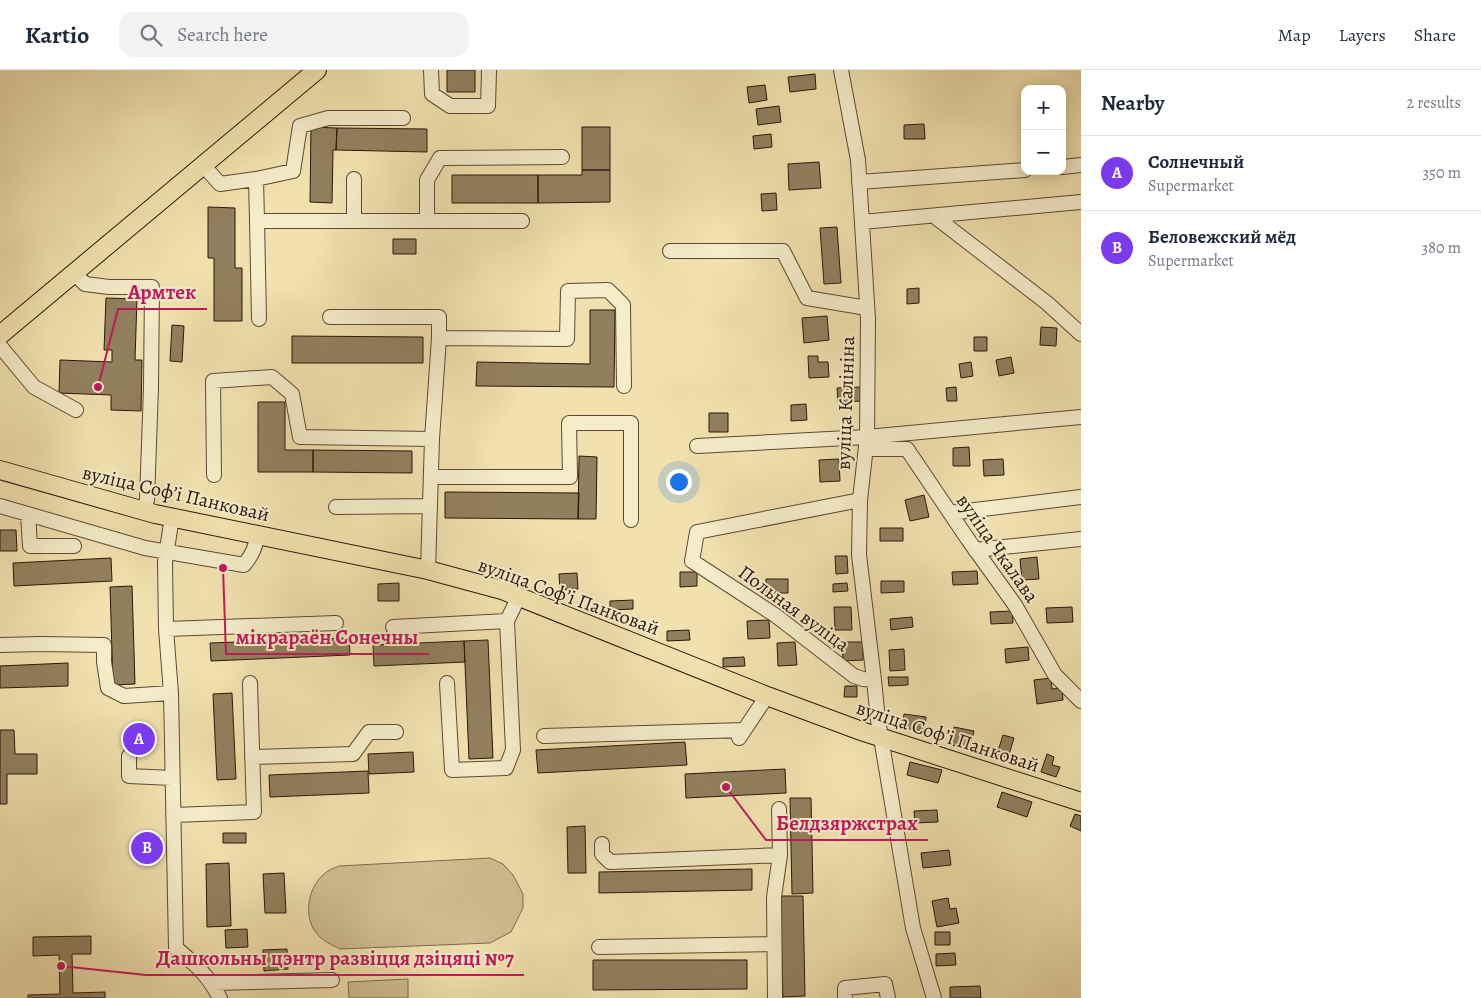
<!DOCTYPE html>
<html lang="en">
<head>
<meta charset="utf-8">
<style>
  :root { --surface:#fff; --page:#f2f2f3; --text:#1f2937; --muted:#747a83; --line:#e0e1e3; --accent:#7c3aed }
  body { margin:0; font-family:Alegreya,serif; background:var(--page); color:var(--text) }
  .controls { position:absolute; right:15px; top:15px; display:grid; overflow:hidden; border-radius:10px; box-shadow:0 2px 12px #0003 }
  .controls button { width:45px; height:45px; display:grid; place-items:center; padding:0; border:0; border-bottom:1px solid var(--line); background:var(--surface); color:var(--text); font:25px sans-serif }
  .you { position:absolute; left:678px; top:411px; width:18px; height:18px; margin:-12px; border:4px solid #fff; border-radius:50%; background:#1a73e8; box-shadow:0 0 0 8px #1a73e833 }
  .badge { display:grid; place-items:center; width:32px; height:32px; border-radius:50%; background:var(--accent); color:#fff; font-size:16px; font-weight:700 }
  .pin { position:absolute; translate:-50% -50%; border:2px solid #fff; box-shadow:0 1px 5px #0006 }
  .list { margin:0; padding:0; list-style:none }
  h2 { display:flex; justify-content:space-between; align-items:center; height:65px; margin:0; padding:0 20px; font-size:21px }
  h2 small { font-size:16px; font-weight:400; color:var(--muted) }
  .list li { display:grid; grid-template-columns:32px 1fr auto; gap:15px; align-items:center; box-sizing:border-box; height:75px; padding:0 20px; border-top:1px solid var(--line) }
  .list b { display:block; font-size:19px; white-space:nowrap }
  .list p { margin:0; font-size:16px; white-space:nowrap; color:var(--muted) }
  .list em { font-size:16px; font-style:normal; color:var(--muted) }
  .icon { flex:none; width:28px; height:28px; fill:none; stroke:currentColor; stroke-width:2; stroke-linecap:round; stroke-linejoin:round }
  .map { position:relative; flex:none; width:1081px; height:928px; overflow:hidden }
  header { display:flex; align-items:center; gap:30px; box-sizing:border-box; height:70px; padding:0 25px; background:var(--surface); border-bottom:1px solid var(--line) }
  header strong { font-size:24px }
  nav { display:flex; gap:28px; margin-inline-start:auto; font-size:18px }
  .search { width:350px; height:45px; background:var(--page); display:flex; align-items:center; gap:12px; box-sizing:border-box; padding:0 18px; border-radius:15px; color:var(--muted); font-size:19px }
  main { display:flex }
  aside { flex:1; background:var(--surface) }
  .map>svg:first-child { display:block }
  .green { fill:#cfbf92; stroke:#7d6b4d }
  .building { fill:#91805e; stroke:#2b1708 }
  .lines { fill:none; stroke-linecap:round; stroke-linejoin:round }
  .minor-casing { stroke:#5c4a32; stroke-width:16 }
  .major-casing { stroke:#2b1708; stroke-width:20 }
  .minor { stroke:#f5ecca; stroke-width:14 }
  .major { stroke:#f0e1ae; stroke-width:18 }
  .labels { text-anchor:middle; stroke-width:4; stroke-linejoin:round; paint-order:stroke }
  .street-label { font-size:20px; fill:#2b1708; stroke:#f5ecca }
  .leader { fill:none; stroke:#c2185b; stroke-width:2 }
  .callout-dot { fill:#c2185b; stroke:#f5ecca; stroke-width:2 }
  .callout-label { font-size:21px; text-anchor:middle; font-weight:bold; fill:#c2185b; stroke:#f5ecca; stroke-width:4; stroke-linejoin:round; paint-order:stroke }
</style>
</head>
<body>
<header>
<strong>Kartio</strong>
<div class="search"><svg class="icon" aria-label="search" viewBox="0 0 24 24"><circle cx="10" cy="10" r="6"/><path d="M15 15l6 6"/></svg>Search here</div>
<nav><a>Map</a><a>Layers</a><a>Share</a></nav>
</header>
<main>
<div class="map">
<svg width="1081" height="928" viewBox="0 0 1081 928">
  <rect width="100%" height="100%" fill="#f0e1ae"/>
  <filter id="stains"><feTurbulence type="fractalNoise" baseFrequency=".004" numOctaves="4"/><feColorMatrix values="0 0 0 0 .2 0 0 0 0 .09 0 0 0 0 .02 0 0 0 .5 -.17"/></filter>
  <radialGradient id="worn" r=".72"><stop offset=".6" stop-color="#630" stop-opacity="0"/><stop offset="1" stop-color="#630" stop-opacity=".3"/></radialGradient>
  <path class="green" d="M 490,788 L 503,794 L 513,805 L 523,824 L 523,838 L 511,862 L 490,873 L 340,879 C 332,875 323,871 317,864 C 302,846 308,814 328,801 C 331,799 335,798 339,796 Z
    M 408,909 L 408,928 L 349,928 L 348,912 Z"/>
  <path class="building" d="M 447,0 L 475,0 L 475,22 L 447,22 Z
    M 815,4 L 816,19 L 790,22 L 788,7 Z
    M 765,15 L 767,30 L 749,33 L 747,17 Z
    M 779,36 L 781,52 L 758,55 L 756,39 Z
    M 924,54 L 925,69 L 904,69 L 904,55 Z
    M 311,57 L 337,58 L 336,80 L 333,80 L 332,133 L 310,132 Z
    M 582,57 L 610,57 L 610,100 L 582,100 Z
    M 337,58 L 427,59 L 427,82 L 336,80 Z
    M 771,64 L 772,77 L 754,79 L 753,66 Z
    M 819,92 L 821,118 L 789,120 L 788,94 Z
    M 582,100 L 610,100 L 610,132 L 538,133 L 538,105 L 582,105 Z
    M 452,105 L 538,105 L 538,133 L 452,133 Z
    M 776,123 L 777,140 L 762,141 L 761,124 Z
    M 208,137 L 235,138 L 235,198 L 242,198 L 242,251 L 214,251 L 214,188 L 208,188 Z
    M 837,157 L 841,213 L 824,214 L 820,158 Z
    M 393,169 L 416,169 L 416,184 L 393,184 Z
    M 919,218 L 919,233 L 907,234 L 907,219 Z
    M 106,228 L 137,229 L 135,290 L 142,290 L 141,341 L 111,340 L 111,325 L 59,323 L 60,290 L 112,292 L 112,280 L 104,280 Z
    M 590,240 L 615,240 L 614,317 L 476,316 L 477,292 L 590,294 Z
    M 827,246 L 829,270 L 804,273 L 802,248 Z
    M 172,255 L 184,256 L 182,292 L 170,291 Z
    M 1041,257 L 1057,258 L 1056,276 L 1040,275 Z
    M 292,266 L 423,267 L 423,293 L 292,293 Z
    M 974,267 L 987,267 L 987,281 L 974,281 Z
    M 808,286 L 818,286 L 818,292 L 828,292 L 829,307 L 809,308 Z
    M 1011,287 L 1014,303 L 999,306 L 996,290 Z
    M 971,292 L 973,306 L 961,308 L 959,294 Z
    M 861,317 L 862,331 L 838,332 L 837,318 Z
    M 956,317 L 957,331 L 947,331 L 946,318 Z
    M 258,332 L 285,332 L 285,380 L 313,380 L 313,402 L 258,402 Z
    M 806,334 L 807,350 L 791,351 L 791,335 Z
    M 709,343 L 728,343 L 728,362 L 709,362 Z
    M 969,377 L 970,396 L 953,396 L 953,378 Z
    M 313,380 L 412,381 L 412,403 L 313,402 Z
    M 579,386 L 597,387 L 596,449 L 578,449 Z
    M 839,389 L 840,411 L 820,412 L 819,390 Z
    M 1003,389 L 1004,405 L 984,406 L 983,390 Z
    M 445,422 L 579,423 L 578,449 L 445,448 Z
    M 924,425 L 929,447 L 910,451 L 905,430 Z
    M 880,458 L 903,458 L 903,471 L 880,471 Z
    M 0,460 L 16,460 L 17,481 L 0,481 Z
    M 835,486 L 847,486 L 848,503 L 836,504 Z
    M 1037,487 L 1039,509 L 1022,510 L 1020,489 Z
    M 111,488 L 112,511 L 14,516 L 13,493 Z
    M 977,501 L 978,514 L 953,515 L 952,502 Z
    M 680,502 L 697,502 L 697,516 L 680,517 Z
    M 577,503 L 578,519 L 560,520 L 559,504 Z
    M 766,509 L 788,509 L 788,523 L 766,523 Z
    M 881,511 L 904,511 L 904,522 L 881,523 Z
    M 399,513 L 399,531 L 378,531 L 378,514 Z
    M 847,513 L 848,521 L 833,522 L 833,514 Z
    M 132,516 L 135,614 L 113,615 L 110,517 Z
    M 633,530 L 633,539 L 610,540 L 610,531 Z
    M 834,537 L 851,537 L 852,560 L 835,560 Z
    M 1072,537 L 1073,552 L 1047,553 L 1046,538 Z
    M 1012,541 L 1013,553 L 991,554 L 990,542 Z
    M 912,547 L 913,557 L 891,560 L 890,549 Z
    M 769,550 L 770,568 L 748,569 L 747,551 Z
    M 689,560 L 690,570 L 667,571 L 667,561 Z
    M 349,568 L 350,585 L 211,591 L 210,573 Z
    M 488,570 L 493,688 L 469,689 L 464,571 Z
    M 464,571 L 465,592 L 374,596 L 373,575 Z
    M 795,572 L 797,595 L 778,596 L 777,573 Z
    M 842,572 L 863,572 L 863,590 L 843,591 Z
    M 1028,577 L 1029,590 L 1006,593 L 1005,579 Z
    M 904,579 L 905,600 L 890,601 L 889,580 Z
    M 744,587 L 745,596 L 723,597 L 723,588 Z
    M 68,593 L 68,616 L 0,618 L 0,596 Z
    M 888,607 L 908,607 L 908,615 L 889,616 Z
    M 1051,608 L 1052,619 L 1062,618 L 1063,630 L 1037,634 L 1034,610 Z
    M 845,616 L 857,616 L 857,627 L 844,627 Z
    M 232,623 L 236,709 L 217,710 L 213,624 Z
    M 904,644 L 926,647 L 925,661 L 902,658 Z
    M 128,657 L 147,657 L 147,677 L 128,678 Z
    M 954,657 L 974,661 L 970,679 L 951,675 Z
    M 0,660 L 14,660 L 15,684 L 37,684 L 37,704 L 7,704 L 7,734 L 0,734 Z
    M 1003,665 L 1014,668 L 1008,688 L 997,684 Z
    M 685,672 L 687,695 L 538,703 L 536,680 Z
    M 413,682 L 414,702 L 369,704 L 368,684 Z
    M 1047,684 L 1054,687 L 1052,695 L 1060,697 L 1056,707 L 1041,702 Z
    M 910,692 L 942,700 L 938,713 L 907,705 Z
    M 785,699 L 786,723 L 686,728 L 685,704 Z
    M 368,701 L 369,723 L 270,727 L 269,705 Z
    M 1002,722 L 1032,732 L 1027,747 L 997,737 Z
    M 790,728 L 811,728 L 813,823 L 792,824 Z
    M 937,740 L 938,752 L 915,753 L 914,741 Z
    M 1075,744 L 1081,746 L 1081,761 L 1070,756 Z
    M 585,756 L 586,803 L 568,803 L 567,757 Z
    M 223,763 L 246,763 L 246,773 L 223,773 Z
    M 152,771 L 153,782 L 141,783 L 141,772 Z
    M 949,780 L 951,795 L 923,798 L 921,783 Z
    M 229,793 L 231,856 L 207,857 L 206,794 Z
    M 752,799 L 752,820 L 599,823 L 599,802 Z
    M 284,803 L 286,843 L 265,843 L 263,804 Z
    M 780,826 L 803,826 L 805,926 L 783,927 Z
    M 948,828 L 950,839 L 956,838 L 959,853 L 937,857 L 932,831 Z
    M 247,859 L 248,877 L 226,878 L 225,860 Z
    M 935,862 L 950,862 L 950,875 L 935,875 Z
    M 91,866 L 91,884 L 72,884 L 73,923 L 105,922 L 105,928 L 28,928 L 28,925 L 60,924 L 59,885 L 33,886 L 33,867 Z
    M 287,879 L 288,899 L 264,901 L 263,880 Z
    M 955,883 L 956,895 L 936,896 L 936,884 Z
    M 593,890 L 747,890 L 747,919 L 593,920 Z
    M 980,916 L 981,928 L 950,928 L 950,917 Z"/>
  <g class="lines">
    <g class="minor-casing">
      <path id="minor" d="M 431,0 L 432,24 L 450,36 L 488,36 L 489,0
        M 841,0 L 858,90 L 868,249 L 867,367 L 860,430 L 859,485 L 874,610 L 878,650 L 913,858 L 934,928
        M 203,95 L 220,114 L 256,109 L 257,151 L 522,151
        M 1062,97 L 1081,95
        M 256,109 L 293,101 L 300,56 L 328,48 L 403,48
        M 354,109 L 354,150
        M 859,112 L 1025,100
        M 934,146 L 1047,233 L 1081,264
        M 257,151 L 259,249
        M 427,151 L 427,110 L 440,88 L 562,87
        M 862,152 L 1081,132
        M 670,181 L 783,181 L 807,228 L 867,238
        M 74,203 L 85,214 L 109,217 L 152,217 L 151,317 L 147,430 L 144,440
        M 330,247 L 439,247 L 439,268 L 432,369
        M 439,268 L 567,269 L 568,221 L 608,220 L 623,235 L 624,316
        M 0,276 L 34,317 L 76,340
        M 697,376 L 867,367 L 1081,347
        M 866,379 L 907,379 L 967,468 L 1015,535 L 1055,605 L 1081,631
        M 214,405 L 213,311 L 272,307 L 292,324 L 300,367 L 432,369 L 428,500
        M 431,407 L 570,407 L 569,353 L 631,353 L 631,450
        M 860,430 L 697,462 L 692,491 L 775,545 L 854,606 L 863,609 L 874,610
        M 0,436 L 145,478 L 244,495 C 252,485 256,477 257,465
        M 336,437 L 430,436
        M 950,443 L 1081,427
        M 28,444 L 30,476 L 74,476
        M 172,447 L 165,492 L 166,559 L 171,623 L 176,878 C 197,896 207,904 220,928
        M 975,480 L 1081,469
        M 393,557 L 507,551
        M 166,559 L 336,553
        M 0,575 L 42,574 L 104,575 L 104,592 L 108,618 L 124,626 L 171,623
        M 447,613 L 452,700 L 506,698 L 513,680 L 507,551 L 519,526
        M 544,666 L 744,660
        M 739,668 L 767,626
        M 129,686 L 129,706 L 172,708
        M 252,687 L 353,684 L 369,662 L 396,662
        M 779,739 L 780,785
        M 173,745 L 254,742 L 250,613
        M 602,774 L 602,784 L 610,792 L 780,785 L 774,827 L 775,928
        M 599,877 L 774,874
        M 212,913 L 332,910
        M 845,928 L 845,918 L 885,914 L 888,928"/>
    </g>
    <g class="major-casing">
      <path id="major" d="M 0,265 L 317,0
        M 0,400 L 155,444 L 428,500 L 502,520 L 767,626 L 864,662 L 1081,732"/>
    </g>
    <use href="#minor" class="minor"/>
    <use href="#major" class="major"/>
  </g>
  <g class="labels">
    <g class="street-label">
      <text transform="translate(845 333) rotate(-88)" y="7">вуліца Калініна</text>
      <text transform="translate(176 423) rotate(13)" y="7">вуліца Софʼі Панковай</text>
      <text transform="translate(998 478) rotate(55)" y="7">вуліца Чкалава</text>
      <text transform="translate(569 526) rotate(20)" y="7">вуліца Софʼі Панковай</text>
      <text transform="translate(794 538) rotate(36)" y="7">Польная вуліца</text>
      <text transform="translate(948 666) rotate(18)" y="7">вуліца Софʼі Панковай</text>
    </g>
  </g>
  <path class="leader" d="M98 317L118 239H207M223 498L226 584H429M726 717L766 770H928M61 896L146 905H524"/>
  <g class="callout-dot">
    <circle cx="98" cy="317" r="5"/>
    <circle cx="223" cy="498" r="5"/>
    <circle cx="726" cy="717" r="5"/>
    <circle cx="61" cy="896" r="5"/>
  </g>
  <g class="callout-label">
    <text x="162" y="229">Армтек</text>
    <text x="327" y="574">мікрараён Сонечны</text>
    <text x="847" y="760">Белдзяржстрах</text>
    <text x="335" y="895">Дашкольны цэнтр развіцця дзіцяці №7</text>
  </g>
  <rect width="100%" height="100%" filter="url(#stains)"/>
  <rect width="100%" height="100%" fill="url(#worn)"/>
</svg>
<div class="controls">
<button>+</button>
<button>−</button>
</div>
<div class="you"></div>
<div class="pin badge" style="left:139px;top:669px">A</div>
<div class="pin badge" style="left:147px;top:778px">B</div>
</div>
<aside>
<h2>Nearby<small>2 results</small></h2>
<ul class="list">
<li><span class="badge">A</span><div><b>Солнечный</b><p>Supermarket</p></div><em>350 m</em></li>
<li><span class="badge">B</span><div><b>Беловежский мёд</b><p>Supermarket</p></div><em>380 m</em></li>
</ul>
</aside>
</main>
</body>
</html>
